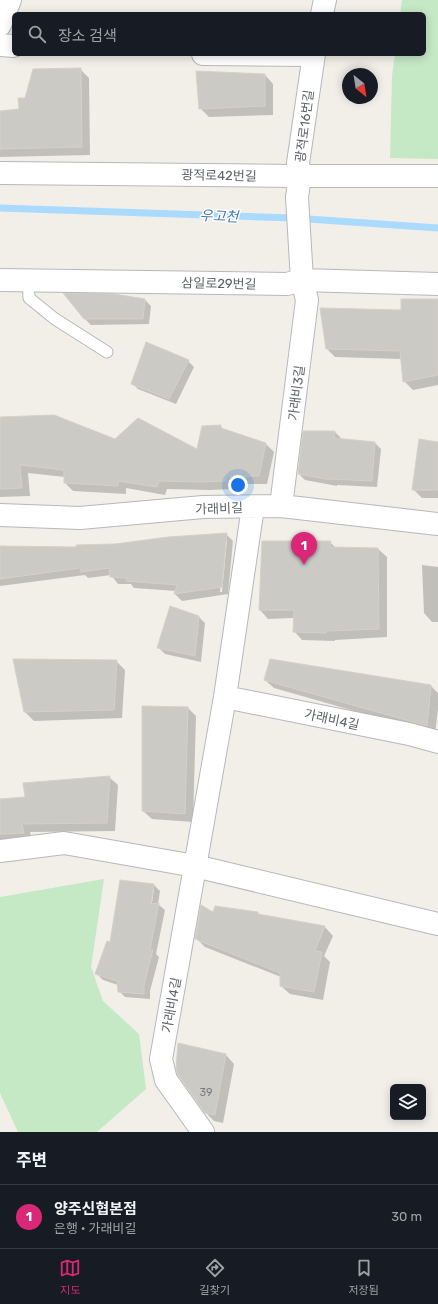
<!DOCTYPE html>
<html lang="ko">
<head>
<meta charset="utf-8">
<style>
  :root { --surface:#171b24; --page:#242831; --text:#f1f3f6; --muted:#9ea1a6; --line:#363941; --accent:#db2777 }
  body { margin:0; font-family:Rubik,"Noto Sans KR",sans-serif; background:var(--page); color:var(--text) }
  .controls { position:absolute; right:12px; bottom:12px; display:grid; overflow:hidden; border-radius:6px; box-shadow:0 2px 10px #0003 }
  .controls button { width:36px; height:36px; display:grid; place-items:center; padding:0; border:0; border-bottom:1px solid var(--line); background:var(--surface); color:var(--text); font:20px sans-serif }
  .compass { position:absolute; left:342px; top:68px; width:36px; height:36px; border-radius:50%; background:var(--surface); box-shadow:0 2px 10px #0003; rotate:150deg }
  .you { position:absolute; left:238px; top:485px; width:14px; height:14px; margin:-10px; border:3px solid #fff; border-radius:50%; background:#1a73e8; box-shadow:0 0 0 6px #1a73e833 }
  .badge { display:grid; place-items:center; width:26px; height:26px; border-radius:50%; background:var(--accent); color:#fff; font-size:13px; font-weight:700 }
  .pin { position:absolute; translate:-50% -33px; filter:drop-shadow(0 1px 2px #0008) }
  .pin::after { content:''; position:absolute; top:21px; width:14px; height:12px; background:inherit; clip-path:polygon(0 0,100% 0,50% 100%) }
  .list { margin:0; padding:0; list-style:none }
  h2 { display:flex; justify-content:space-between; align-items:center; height:52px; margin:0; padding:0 16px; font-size:17px }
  h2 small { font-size:13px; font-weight:400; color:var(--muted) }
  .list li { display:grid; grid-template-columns:26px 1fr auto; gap:12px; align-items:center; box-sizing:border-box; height:64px; padding:0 16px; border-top:1px solid var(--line) }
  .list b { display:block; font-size:15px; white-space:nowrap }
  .list p { margin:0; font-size:13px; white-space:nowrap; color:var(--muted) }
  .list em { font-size:13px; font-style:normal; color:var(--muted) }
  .icon { flex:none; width:22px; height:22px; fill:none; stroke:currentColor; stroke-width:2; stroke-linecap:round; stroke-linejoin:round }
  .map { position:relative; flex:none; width:438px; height:1132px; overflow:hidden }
  .search { position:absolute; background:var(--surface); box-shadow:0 2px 10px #0003; left:12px; right:12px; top:12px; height:44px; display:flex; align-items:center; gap:10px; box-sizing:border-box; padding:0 14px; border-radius:6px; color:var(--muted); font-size:15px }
  .sheet { height:116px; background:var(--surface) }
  nav { display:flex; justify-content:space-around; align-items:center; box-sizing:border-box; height:56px; border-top:1px solid var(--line); background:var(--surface); font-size:11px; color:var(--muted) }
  nav a { display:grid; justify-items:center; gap:2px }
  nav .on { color:var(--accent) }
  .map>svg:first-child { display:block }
  .green { fill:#c5e8c5 }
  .shadow { fill:#0003; fill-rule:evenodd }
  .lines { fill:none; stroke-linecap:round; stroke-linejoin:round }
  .stream { stroke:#aadaff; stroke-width:7 }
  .building { fill:#cccac5; stroke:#d6d1c6 }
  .lane-casing { stroke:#b5b8bc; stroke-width:13 }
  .street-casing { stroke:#b5b8bc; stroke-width:24 }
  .lane { stroke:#fff; stroke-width:11 }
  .street { stroke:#fff; stroke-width:22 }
  .labels { text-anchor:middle; stroke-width:3; stroke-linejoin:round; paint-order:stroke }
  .number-label { font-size:11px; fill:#7a7d7f }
  .street-label { font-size:13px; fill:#5f6368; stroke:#fff }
  .water-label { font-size:14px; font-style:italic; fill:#4174aa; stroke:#fff }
</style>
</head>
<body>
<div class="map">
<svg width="438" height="1132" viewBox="0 0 438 1132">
  <rect width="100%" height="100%" fill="#f1efe8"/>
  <path class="green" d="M 402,0 L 438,0 L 438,159 L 390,158 L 392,76 L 395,54 L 424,54 L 424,14 L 400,14 Z
    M 104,879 L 91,967 L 103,1001 L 139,1034 L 146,1089 L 97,1132 L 18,1132 L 0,1093 L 0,897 Z"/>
  <path class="shadow" d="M 80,69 L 89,78 L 90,155 L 0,157 L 0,112 L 20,110 L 26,99 Z
    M 265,75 L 273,84 L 273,115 L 209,117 L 200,108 Z
    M 145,300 L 151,306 L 149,324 L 91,325 L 84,318 Z
    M 438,300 L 438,385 L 413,390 L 404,381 L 402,359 L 335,357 L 327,349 Z
    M 188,361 L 194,367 L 176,404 L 138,389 L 132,383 Z
    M 0,418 L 115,440 L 197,450 L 220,426 L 225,430 L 266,444 L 274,452 L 267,484 L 235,484 L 234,489 L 210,490 L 167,489 L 165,495 L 126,488 L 126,494 L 73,491 L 65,483 L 65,477 L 28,473 L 30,496 L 0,497 Z
    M 335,432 L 341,438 L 340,439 L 375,443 L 381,449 L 377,487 L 337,485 L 337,486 L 305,480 L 299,474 Z
    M 438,443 L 438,498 L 422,498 L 413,489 Z
    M 226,534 L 233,541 L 228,594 L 182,601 L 175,594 L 176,591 L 134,588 L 131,584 L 118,584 L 111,575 L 88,578 L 85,575 L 0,586 L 0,547 L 78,548 ZM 225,540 L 227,540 L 222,592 L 220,592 Z
    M 263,542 L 330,542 L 336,548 L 378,549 L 387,557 L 387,637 L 335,640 L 335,641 L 302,640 L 294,631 L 294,618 L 268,619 L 260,610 Z
    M 422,565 L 438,567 L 438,622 L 432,622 L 424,613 Z
    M 199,617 L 205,623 L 201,662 L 165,654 L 159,648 Z
    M 270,660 L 431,686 L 438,693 L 438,709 L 435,734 L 274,688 L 265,680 Z
    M 116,661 L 125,670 L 122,718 L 34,721 L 25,712 Z
    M 188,708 L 196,716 L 193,822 L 152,819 L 143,811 Z
    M 109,777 L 118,785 L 115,831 L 30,832 L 32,841 L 0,843 L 0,800 L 26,798 Z
    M 154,885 L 160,891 L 158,904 L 165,910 L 156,954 L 159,957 L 150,991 L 150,999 L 125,997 L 119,991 L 118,985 L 103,980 L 97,974 L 111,943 ZM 152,889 L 154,889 L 151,909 L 149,909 Z
    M 214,913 L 257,913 L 260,916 L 325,927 L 333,936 L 324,956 L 330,962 L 323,1000 L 290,994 L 281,986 L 281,977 L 205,947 L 196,938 Z
    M 179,1044 L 226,1055 L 234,1064 L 223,1123 L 214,1121 L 205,1112 Z"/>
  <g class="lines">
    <path class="stream" d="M 0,208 L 294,218 L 438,228"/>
  </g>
  <path class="building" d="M 81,68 L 82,147 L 0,149 L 0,111 L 19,109 L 18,98 L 25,98 L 33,69 Z
    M 196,71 L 265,74 L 265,106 L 199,109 Z
    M 63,293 L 114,294 L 145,299 L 143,319 L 84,319 Z
    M 401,299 L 438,299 L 438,375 L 403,382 L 400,351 L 326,349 L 320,308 L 401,310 Z
    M 146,342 L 189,360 L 169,399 L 131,384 Z
    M 54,415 L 115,439 L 138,418 L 197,449 L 202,426 L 221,425 L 221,428 L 266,443 L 259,476 L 227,476 L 226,481 L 201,482 L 159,481 L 157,487 L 118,481 L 118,486 L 64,483 L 64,470 L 20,465 L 22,488 L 0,489 L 0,417 Z
    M 303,431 L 335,431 L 334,438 L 375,442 L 372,481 L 331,479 L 331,480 L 298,474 Z
    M 419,439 L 438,442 L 438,490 L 412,490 Z
    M 227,533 L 222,587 L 174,594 L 177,585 L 126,581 L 126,578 L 110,577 L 109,568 L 81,572 L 80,568 L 0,579 L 0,546 L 76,547 L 76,545 L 115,544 L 168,537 Z
    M 262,541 L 331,541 L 330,547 L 378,548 L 379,629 L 327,631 L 326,633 L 293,632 L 294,610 L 259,610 Z
    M 170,606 L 199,616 L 195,656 L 157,648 Z
    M 13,659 L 117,660 L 114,710 L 24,712 Z
    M 270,659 L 431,685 L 427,726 L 264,680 Z
    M 142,706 L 188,707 L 185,814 L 142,811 Z
    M 110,776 L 107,823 L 22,824 L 24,833 L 0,834 L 0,799 L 25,797 L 23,783 Z
    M 120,880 L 154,884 L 151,904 L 159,903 L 150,950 L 153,950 L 144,985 L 144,994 L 118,992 L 117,981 L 95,974 L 107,941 L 110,942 Z
    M 201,905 L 213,912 L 215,906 L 258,912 L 258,914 L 325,926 L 315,951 L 322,952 L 314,992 L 280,986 L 280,973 L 195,939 Z
    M 178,1043 L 226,1054 L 215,1115 L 205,1113 L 178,1075 L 176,1069 Z"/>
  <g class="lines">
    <g class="lane-casing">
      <path id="lane" d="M 28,281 L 29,298 L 55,319 L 107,352"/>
    </g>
    <g class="street-casing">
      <path id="street" d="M 322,14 L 325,0
        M 0,25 L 10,0
        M 0,45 L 14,46
        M 203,54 L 314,55
        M 0,173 L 295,176 L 438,176
        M 0,280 L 287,284 L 302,280 L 438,284
        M 281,506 L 307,300 L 302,280 L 297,197 L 300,176 L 298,163 L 314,54
        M 0,515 L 80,518 L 203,507 L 281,506 L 438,524
        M 225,697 L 409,734 L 438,742
        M 0,851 L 64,843 L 195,866 L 438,924
        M 203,1132 L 166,1080 L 161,1059 L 225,697 L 253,507"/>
    </g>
    <use href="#lane" class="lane"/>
    <use href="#street" class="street"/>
  </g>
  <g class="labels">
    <g class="number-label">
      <text x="206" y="1096">39</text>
    </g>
    <g class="street-label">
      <text transform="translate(304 126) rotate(-83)" y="5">광적로16번길</text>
      <text transform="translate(219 175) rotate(1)" y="5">광적로42번길</text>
      <text transform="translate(219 283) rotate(1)" y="5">삼일로29번길</text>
      <text transform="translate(296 393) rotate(-83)" y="5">가래비3길</text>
      <text transform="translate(219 508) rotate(-2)" y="5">가래비길</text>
      <text transform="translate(332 719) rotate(12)" y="5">가래비4길</text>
      <text transform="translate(171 1005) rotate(-80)" y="5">가래비4길</text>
    </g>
    <g class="water-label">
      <text transform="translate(219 216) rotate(2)" y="5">우고천</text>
    </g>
  </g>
</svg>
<div class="controls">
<button><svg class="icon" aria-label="layers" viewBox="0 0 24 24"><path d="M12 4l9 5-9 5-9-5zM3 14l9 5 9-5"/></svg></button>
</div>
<svg class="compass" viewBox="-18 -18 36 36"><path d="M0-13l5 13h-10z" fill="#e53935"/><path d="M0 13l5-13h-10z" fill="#9ea1a6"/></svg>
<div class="you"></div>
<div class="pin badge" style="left:304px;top:565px">1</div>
<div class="search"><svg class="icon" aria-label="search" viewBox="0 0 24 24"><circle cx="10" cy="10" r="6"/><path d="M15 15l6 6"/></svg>장소 검색</div>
</div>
<section class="sheet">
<h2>주변<small></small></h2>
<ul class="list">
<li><span class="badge">1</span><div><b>양주신협본점</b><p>은행 · 가래비길</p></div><em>30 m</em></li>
</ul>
</section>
<nav>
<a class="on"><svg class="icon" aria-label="map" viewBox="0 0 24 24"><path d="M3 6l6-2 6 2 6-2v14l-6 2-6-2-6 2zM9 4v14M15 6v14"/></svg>지도</a>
<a><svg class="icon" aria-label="directions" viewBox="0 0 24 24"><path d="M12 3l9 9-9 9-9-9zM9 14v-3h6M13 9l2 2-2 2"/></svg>길찾기</a>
<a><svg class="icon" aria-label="saved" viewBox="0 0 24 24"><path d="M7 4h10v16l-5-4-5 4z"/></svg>저장됨</a>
</nav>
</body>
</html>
